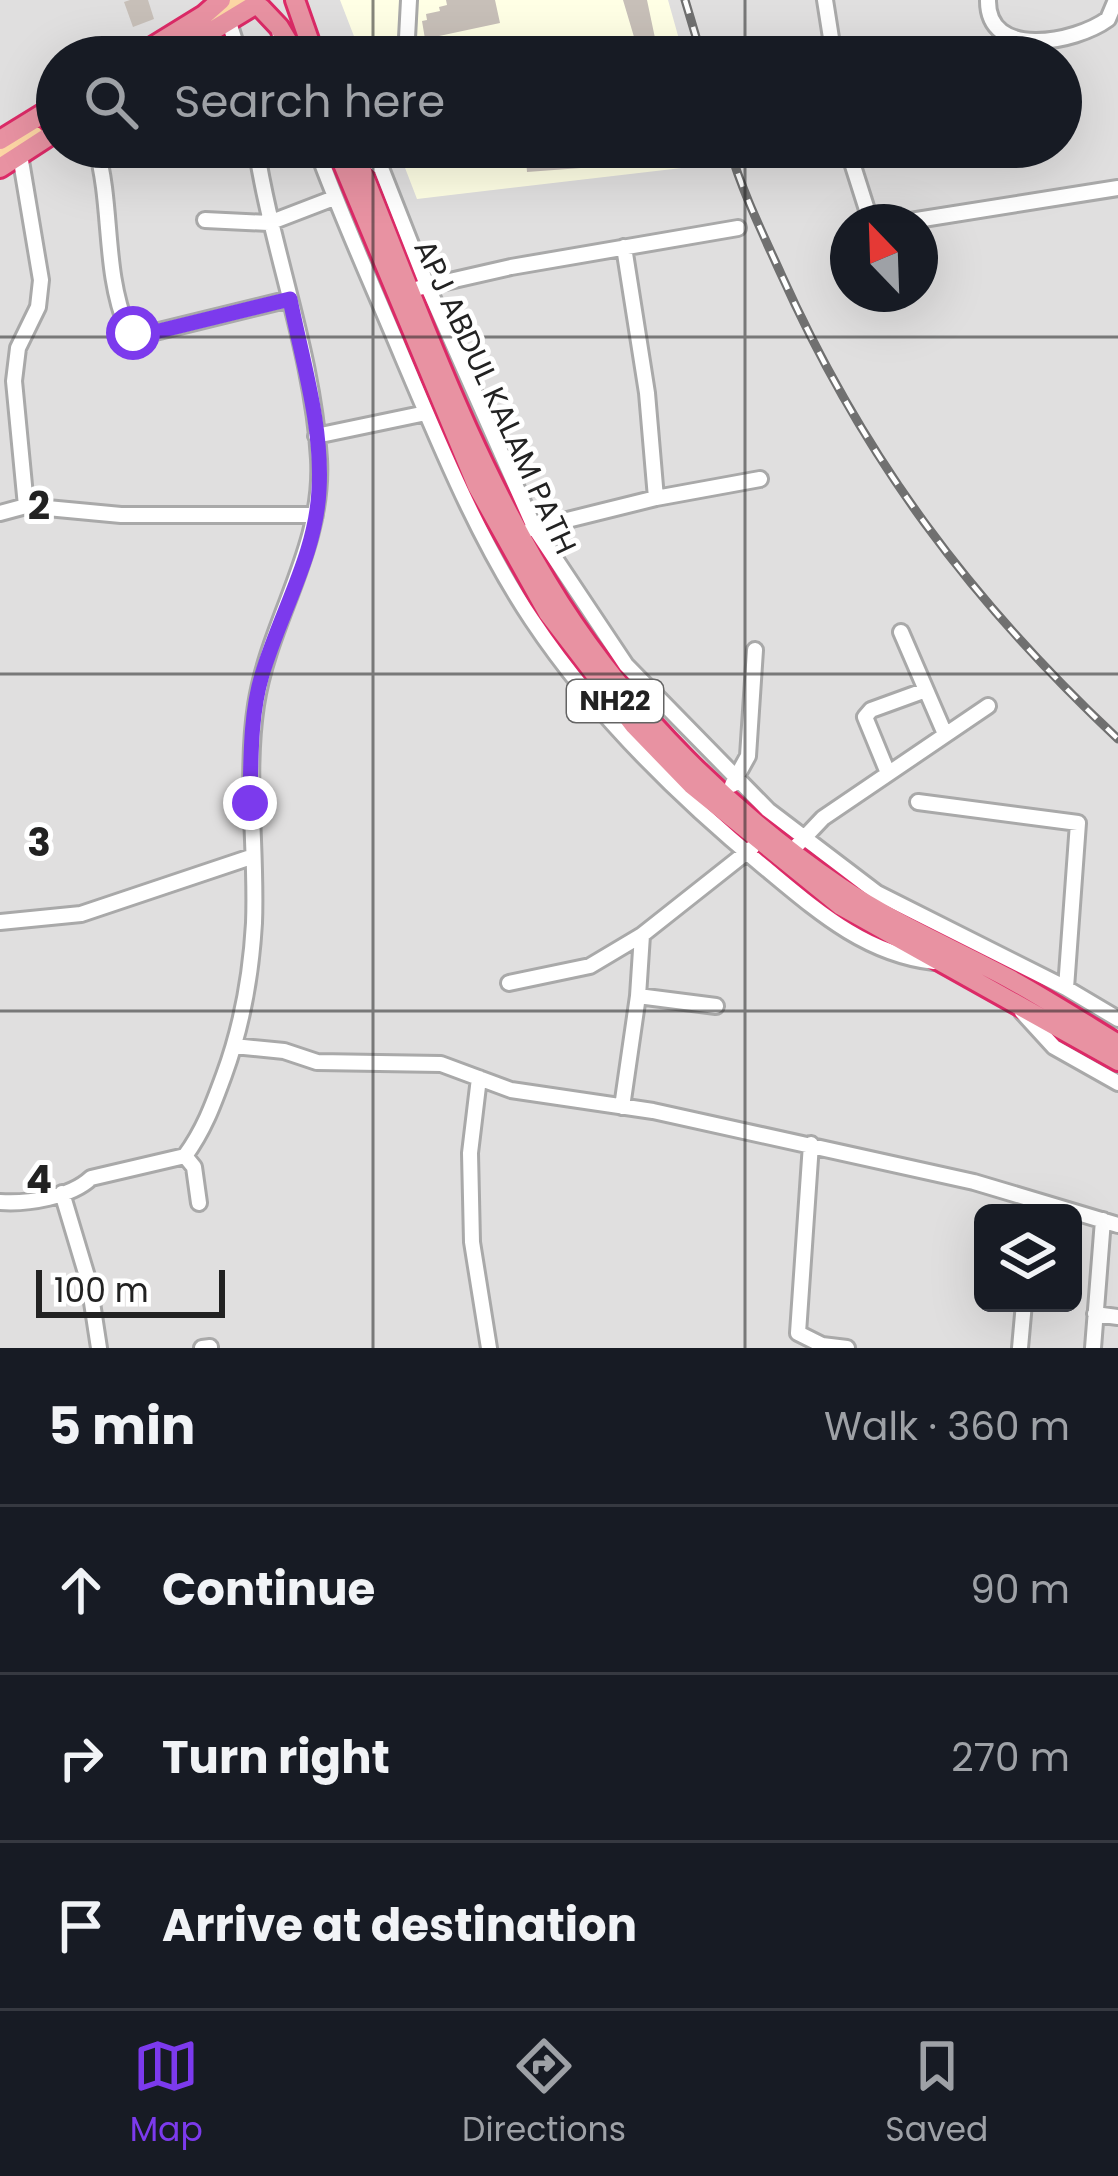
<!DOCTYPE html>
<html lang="en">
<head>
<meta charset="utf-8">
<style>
  :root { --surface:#171b24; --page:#242831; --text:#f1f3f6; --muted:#9ea1a6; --line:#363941; --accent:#7c3aed }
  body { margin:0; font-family:Poppins,sans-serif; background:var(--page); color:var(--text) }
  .controls { position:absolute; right:36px; bottom:36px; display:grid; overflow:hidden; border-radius:18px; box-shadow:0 12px 48px #0002 }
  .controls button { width:108px; height:108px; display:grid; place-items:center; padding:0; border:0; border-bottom:3px solid var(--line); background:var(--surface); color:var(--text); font:60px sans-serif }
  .compass { position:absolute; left:830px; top:204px; width:108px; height:108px; border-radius:50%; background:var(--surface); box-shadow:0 12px 48px #0002; rotate:337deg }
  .scale { position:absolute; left:36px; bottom:30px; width:189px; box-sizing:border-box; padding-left:12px; border:6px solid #222; border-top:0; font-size:33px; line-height:42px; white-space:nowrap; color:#222; -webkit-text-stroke:9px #fff; paint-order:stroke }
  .stop { position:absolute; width:36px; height:36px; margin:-27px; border:9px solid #7c3aed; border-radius:50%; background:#fff }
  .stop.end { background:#7c3aed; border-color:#fff; box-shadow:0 3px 12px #0008 }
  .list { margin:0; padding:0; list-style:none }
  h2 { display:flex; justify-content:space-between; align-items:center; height:156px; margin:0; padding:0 48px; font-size:51px }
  h2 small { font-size:39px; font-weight:400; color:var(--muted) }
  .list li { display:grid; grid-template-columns:78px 1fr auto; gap:36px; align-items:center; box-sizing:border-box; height:168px; padding:0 48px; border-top:3px solid var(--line) }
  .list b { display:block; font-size:45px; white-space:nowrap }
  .list em { font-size:39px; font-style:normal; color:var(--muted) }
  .icon { flex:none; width:66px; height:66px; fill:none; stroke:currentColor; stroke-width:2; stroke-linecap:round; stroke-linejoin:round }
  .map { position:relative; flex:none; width:1118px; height:1348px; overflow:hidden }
  .search { position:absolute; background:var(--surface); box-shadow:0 12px 48px #0002; left:36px; right:36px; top:36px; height:132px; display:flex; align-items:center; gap:30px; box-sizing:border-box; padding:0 42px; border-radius:66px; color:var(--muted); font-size:45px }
  .sheet { height:660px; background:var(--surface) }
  nav { display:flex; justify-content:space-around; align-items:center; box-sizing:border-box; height:168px; border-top:3px solid var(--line); background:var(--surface); font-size:33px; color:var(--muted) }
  nav a { display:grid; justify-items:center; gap:6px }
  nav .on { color:var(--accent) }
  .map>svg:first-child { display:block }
  .residential { fill:#e0dfdf; fill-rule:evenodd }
  .education { fill:#ffffe5 }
  .building { fill:#c7bfb8 }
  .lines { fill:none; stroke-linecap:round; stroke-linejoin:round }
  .minor-casing { stroke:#a9a9a9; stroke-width:20 }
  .major-casing { stroke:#a06b00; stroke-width:22 }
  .highway-casing { stroke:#dc2a67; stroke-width:24 }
  .minor { stroke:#fff; stroke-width:14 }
  .major { stroke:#fcd6a4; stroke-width:16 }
  .highway { stroke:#e892a2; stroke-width:18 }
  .rail-casing { stroke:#707070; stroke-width:9 }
  .rail { stroke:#fff; stroke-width:4.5; stroke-dasharray:14; stroke-linecap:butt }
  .route { stroke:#7c3aed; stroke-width:15 }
  .grid { fill:none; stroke:#222; stroke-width:3; stroke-opacity:0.55 }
  .labels { text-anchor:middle; stroke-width:10; stroke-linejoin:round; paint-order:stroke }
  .shield { fill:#fff; stroke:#646464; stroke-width:3 }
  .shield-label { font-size:27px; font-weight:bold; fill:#222 }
  .street-label { font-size:30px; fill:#222; stroke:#fff }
  .grid-label { font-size:39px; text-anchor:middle; font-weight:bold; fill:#222; stroke:#fff; stroke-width:10; stroke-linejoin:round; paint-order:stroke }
</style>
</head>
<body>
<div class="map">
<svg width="1118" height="1348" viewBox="0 0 1118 1348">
  <rect width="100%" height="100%" fill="#f2efe9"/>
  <path class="residential" d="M 0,0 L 1118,0 L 1118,1348 L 0,1348 ZM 57,57 L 1061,57 L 1061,147 L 57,147 ZM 848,222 L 920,222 L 920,294 L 848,294 ZM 983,1213 L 1073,1213 L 1073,1303 L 983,1303 Z"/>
  <path class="education" d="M 340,0 L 668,0 L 684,57 L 362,57 Z
    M 397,147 L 711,147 L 716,164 L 417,199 Z"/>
  <path class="building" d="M 130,0 L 148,0 L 154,19 L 133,27 L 124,2 Z
    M 446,0 L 495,0 L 500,23 L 425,39 L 422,21 L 427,20 L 426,14 L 440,11 L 439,7 L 447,5 Z
    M 623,0 L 647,0 L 659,57 L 640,57 Z
    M 525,147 L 579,147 L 581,168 L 527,172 Z
    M 665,147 L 684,147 L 688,165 L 671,166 Z"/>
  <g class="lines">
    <g class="minor-casing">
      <path id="minor" d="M 825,0 L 834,57
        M 988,0 C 987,60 1075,43 1108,19 L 1116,0
        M 228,19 L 240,57
        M 279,27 L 282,57
        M 406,57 L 409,0
        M 96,147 C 113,207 103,270 127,328 L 133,333 L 155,332 L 290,299
        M 316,147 C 342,219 374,288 403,358 C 441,447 478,539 532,620 C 594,713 677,795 763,866 C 815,909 864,954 934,962
        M 358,147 L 381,168 L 427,285 L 534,527 L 626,665 L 768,810 L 877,893 L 1066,988 L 1118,1019
        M 847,147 L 868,213 L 899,222
        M 20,155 L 41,280 L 38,307 L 18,348 L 14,381 L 26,506
        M 205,220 L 269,223 L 334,198
        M 904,222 L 1118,188
        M 624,247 L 647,393 L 656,498
        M 419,288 L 511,267 L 738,228
        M 316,436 L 426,413
        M 0,513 L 26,506 L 121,515 L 315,515
        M 531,529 L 656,498 L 760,479
        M 901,632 L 945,734
        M 888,773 L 865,717 L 871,710 L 926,690
        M 732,785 L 748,756 L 755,650
        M 918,802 L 1078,823 L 1066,988
        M 786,857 L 823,818 L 988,706
        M 0,922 L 81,914 L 251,857
        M 509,983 L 590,966 L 642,935
        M 638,996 L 716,1006
        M 1022,1012 L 1054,1047 L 1118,1083
        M 234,1046 L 284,1051 L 317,1062 L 441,1064 L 511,1090 L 653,1111 L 974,1182 L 1118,1225
        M 479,1078 L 470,1153 L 472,1242 L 489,1348
        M 622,1107 L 638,996 L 642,935 L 752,848
        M 811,1144 L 798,1333 L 822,1345 L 847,1348
        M 185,1156 L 194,1167 L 199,1203
        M 62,1193 L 89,1283 L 99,1348
        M 0,1202 C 28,1204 71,1197 91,1178 L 185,1156 C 204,1130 213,1105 224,1075 C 242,1026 251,976 254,923 C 257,850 245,778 256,705 C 269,620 324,548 319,459 C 313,354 272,251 256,147
        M 1095,1314 L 1118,1317
        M 202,1348 L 210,1347
        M 1020,1348 L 1024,1303
        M 1093,1348 L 1103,1220"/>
    </g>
    <g class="major-casing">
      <path id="major" d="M 206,22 L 238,0
        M 0,156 L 35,135"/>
    </g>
    <g class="highway-casing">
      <path id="highway" d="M 295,0 L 315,57
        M 261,8 L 279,27 L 297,57
        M 136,57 L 204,15 L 221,0
        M 169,57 L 253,6
        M 0,140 L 57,105
        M 336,147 L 477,486 L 548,613 L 634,725 L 692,785 L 841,906 L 1118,1061
        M 352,147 C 415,300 470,462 560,603 C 632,715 730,812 840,887 C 893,923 952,948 1008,978 C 1046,999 1082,1022 1118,1044
        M 0,168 L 57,131"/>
    </g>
    <use href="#minor" class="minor"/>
    <use href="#major" class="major"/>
    <use href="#highway" class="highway"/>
    <g class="rail-casing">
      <path id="rail" d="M 685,0 L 702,57
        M 729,147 C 742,191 762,232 781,274 C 864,459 971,601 1118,739"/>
    </g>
    <use href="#rail" class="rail"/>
  </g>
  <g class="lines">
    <path class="route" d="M 133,333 L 155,332 L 290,299 C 302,360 323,426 319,490 C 316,555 280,613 262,675 C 250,715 251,761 250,803"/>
  </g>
  <path class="grid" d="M 373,0 L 373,57M 745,0 L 745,57M 373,147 L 373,1348M 745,147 L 745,1348M 0,337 L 1118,337M 0,674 L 1118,674M 0,1011 L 1118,1011"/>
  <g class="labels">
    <rect class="shield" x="567" y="680" width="96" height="42" rx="9"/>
    <g class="shield-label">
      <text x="615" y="710">NH22</text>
    </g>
    <g class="street-label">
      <text transform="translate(495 397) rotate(65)" y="10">APJ ABDUL KALAM PATH</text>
    </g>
  </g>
  <g class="grid-label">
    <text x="39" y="519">2</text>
    <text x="39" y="856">3</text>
    <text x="39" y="1193">4</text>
  </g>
</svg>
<div class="controls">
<button><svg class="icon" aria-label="layers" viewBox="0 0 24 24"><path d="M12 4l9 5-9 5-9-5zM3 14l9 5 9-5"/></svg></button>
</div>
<svg class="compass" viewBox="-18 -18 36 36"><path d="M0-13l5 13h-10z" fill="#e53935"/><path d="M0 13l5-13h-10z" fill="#9ea1a6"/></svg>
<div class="scale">100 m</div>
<div class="stop" style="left:133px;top:333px"></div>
<div class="stop end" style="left:250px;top:803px"></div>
<div class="search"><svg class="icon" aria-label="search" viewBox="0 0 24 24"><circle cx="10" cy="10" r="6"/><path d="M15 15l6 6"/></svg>Search here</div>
</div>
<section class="sheet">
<h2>5 min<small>Walk · 360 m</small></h2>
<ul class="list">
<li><svg class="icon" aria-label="ahead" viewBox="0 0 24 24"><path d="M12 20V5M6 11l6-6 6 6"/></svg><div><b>Continue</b></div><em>90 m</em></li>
<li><svg class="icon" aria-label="right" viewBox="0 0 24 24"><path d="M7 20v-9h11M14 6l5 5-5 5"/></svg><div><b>Turn right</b></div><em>270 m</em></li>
<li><svg class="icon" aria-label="arrive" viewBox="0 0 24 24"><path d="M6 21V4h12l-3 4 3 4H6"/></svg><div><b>Arrive at destination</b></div></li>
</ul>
</section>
<nav>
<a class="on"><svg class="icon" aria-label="map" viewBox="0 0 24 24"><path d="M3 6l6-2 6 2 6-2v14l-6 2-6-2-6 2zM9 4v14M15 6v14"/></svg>Map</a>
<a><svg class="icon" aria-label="directions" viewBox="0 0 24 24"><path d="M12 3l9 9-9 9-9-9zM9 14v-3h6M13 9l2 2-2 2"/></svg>Directions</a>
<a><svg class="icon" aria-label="saved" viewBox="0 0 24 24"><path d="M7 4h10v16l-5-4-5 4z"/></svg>Saved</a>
</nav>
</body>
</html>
